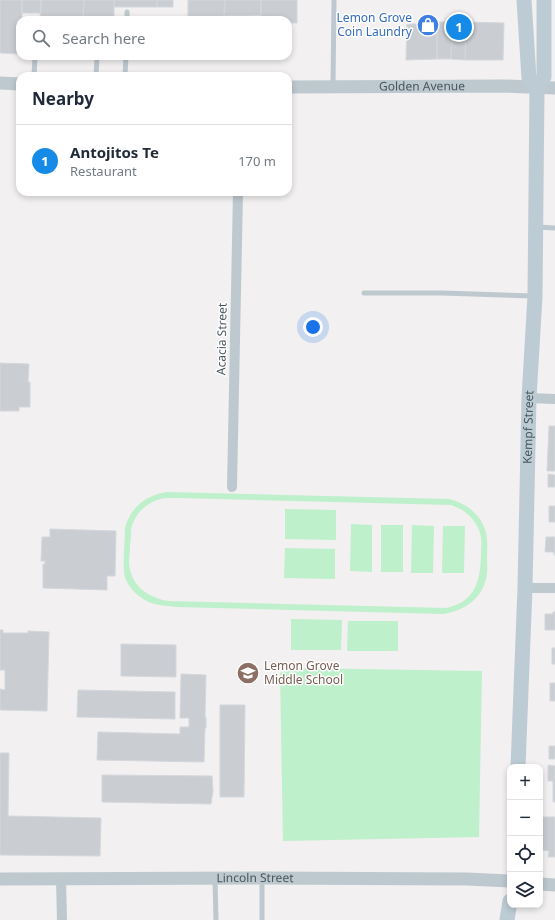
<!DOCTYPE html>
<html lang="en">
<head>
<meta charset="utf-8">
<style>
  :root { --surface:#fff; --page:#f6f6f7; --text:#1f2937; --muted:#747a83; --line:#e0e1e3; --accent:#158be7 }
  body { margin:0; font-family:"Noto Sans",sans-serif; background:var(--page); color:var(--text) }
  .controls { position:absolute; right:12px; bottom:12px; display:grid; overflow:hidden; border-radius:8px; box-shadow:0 2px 6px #0003 }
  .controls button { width:36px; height:36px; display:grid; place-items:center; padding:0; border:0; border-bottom:1px solid var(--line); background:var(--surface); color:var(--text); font:20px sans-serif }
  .you { position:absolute; left:313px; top:327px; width:14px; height:14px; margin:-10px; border:3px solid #fff; border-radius:50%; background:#1a73e8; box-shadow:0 0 0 6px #1a73e833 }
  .badge { display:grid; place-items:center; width:26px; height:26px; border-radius:50%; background:var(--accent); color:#fff; font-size:13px; font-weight:700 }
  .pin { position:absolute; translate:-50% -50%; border:2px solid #fff; box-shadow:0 1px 4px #0006 }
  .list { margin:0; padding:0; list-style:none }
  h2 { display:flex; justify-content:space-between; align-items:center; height:52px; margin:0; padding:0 16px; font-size:17px }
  h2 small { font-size:13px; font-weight:400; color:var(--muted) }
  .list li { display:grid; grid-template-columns:26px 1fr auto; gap:12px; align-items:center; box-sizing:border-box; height:72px; padding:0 16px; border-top:1px solid var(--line) }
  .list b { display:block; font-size:15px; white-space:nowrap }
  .list p { margin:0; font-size:13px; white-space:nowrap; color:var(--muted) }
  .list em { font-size:13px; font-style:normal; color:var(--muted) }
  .icon { flex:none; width:22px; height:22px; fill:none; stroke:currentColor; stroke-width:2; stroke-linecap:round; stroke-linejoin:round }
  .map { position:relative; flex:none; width:555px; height:920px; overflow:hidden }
  .search { position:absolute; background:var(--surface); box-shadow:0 2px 6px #0003; left:16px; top:16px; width:276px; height:44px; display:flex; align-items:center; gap:10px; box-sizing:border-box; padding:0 14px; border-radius:12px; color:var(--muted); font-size:15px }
  .panel { position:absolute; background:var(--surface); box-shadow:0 2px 6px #0003; left:16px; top:72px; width:276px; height:124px; border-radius:12px }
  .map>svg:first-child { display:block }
  .green { fill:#bef0cb; fill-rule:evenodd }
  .building { fill:#caced3; stroke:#d4d7dc }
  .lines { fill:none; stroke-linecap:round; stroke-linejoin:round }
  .service { stroke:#bdc9cf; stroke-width:5 }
  .minor { stroke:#bdc9cf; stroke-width:10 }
  .tertiary { stroke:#bdc9cf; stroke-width:13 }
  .secondary { stroke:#bdcbd4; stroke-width:15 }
  .labels { text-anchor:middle; stroke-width:3; stroke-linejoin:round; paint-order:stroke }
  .shop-label { font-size:12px; fill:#366cbe; stroke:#fff; text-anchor:end }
  .street-label { font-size:12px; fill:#47565e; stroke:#fff }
  .education-label { font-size:12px; fill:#785e54; stroke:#fff; text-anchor:start }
</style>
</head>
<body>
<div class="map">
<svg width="555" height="920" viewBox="0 0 555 920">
  <rect width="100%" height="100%" fill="#f2f0f0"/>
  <path class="green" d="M 167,492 L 449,499 C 466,503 482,515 486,533 C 488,541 487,549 487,558 C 487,565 488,572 486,579 C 481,600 463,611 443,614 L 176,607 C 171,606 165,606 160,605 C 144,603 126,589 124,572 C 123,559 125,541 125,528 C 130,508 146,495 167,492 ZM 165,498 L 181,498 L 451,505 C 466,510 478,521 481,537 C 482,543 481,550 481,556 C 480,582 475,602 446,608 L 168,601 C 147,597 131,586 129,563 C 129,557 130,551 130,545 C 131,540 131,535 131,530 C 134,513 148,501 165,498 Z
    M 285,509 L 336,510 L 336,540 L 285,539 Z
    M 351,524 L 372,525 L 372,572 L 350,571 Z
    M 381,525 L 403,525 L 403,572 L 381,572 Z
    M 412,525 L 434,526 L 433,573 L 411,573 Z
    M 443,526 L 465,526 L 464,573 L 442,573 Z
    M 285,548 L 335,549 L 335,579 L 284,578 Z
    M 291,619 L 342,620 L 341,650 L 291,650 Z
    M 348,621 L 398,621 L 398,651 L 347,651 Z
    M 294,668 L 482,671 L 479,837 L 283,841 L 280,673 Z"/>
  <path class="building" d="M 0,0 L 22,0 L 22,20 L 20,20 L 20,54 L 0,53 Z
    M 22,0 L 41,0 L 41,13 L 22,13 Z
    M 41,0 L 84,0 L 83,20 L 40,20 Z
    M 84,0 L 114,0 L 114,17 L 83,17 Z
    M 114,0 L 157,0 L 157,7 L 114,7 Z
    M 157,0 L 173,0 L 173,7 L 157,7 Z
    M 188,0 L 225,0 L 224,16 L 188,16 Z
    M 225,0 L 261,0 L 261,15 L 224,16 Z
    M 261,0 L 297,0 L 297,23 L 288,23 L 288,20 L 272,20 L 272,17 L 261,17 Z
    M 421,22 L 437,22 L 437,59 L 406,60 L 407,24 L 421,24 Z
    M 437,22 L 452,22 L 451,59 L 437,59 Z
    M 466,22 L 504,23 L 503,60 L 465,60 Z
    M 452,24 L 466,25 L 465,60 L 451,59 Z
    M 0,363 L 29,364 L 28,382 L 30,382 L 30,407 L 19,407 L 19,411 L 0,411 Z
    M 549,426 L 555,426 L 555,471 L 547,471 Z
    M 548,474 L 555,475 L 555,487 L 548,487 Z
    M 549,506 L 555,506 L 555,522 L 549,522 Z
    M 50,529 L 116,531 L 115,576 L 107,576 L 107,590 L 43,588 L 43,564 L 45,564 L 45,561 L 41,561 L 42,537 L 50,537 Z
    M 546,537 L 555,537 L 555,555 L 554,555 L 554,552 L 545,552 Z
    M 553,612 L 555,612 L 555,630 L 545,630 L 545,614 L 553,614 Z
    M 0,630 L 3,630 L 3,633 L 28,633 L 28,631 L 49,632 L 47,711 L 0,710 L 0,689 L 5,690 L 5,670 L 0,670 Z
    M 121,644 L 176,645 L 176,677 L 121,676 Z
    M 552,648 L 555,648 L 555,664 L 552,664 Z
    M 181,674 L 206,675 L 205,717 L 206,717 L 206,728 L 205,728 L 204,762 L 97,760 L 98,732 L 180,734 L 180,727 L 189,727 L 189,718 L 180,718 Z
    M 550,683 L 555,683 L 555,701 L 550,701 Z
    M 78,690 L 175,692 L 175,719 L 77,717 Z
    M 220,705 L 245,705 L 244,797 L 220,797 Z
    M 549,746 L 555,746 L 555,759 L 549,759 Z
    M 0,753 L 9,753 L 8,816 L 101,818 L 100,856 L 0,855 Z
    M 548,765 L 555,766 L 555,802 L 553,802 L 553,781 L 548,781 Z
    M 102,775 L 212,776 L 213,791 L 211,804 L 102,802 Z
    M 541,817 L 555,817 L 555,857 L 548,857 L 549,851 L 542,850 L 542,829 L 540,828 Z"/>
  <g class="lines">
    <path class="service" d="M 127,20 L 127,12
      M 34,76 L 35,56
      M 96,76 L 97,56
      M 125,76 L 126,56
      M 333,86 L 334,1
      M 537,227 L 555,228
      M 364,293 L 442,293 L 534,296
      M 215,879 L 216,920
      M 262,879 L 262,920"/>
    <path class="minor" d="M 529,398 L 555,399
      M 232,487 L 238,192
      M 525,588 L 555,588
      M 61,879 L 62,920"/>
    <g class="tertiary">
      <path d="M 0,83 L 20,84"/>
      <path id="s1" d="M 288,87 L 505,86 L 555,88"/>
      <path id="s2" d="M 0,879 L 262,878 L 467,879 L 510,881"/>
      <path d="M 540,884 L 555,885"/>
    </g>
    <g class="secondary">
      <path d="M 524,0 L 529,78 L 537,88"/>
      <path id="s3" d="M 518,767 L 525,588 L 529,398 L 535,296 L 537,88 L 544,77 L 544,0"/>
      <path d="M 507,920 L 510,901"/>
    </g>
  </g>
  <defs>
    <g id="shop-disc" transform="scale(1.15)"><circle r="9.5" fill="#3f7fe0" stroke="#fff"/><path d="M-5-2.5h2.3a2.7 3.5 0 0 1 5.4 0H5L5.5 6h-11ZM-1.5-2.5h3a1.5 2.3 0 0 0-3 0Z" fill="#fff"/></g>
    <g id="school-disc" transform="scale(1.15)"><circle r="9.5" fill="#8d6e63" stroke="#fff"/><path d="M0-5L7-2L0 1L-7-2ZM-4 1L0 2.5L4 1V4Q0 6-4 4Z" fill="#fff"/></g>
  </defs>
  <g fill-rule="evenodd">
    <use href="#shop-disc" x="428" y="25"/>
    <use href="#school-disc" x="248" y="673"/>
  </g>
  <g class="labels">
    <g class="shop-label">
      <text x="412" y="22">Lemon Grove<tspan x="412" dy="14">Coin Laundry</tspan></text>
    </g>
    <g class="street-label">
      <text dy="4" stroke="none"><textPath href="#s1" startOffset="134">Golden Avenue</textPath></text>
      <text transform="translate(222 339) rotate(-89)" y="4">Acacia Street</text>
      <text dy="4" stroke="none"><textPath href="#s3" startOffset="340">Kempf Street</textPath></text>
      <text dy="4" stroke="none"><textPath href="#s2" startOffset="255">Lincoln Street</textPath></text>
    </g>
    <g class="education-label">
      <text x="264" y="670">Lemon Grove<tspan x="264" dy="14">Middle School</tspan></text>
    </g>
  </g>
</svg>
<div class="controls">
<button>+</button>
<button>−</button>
<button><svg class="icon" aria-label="locate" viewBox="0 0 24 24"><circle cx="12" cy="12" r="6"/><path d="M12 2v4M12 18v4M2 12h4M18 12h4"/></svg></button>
<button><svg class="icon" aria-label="layers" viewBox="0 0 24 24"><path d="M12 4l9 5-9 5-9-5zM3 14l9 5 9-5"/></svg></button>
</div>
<div class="you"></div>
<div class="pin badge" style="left:459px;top:27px">1</div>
<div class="search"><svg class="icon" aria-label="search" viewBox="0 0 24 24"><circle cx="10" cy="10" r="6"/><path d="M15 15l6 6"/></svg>Search here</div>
<section class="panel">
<h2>Nearby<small></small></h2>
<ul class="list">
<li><span class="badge">1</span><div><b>Antojitos Te</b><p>Restaurant</p></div><em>170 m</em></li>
</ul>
</section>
</div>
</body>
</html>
